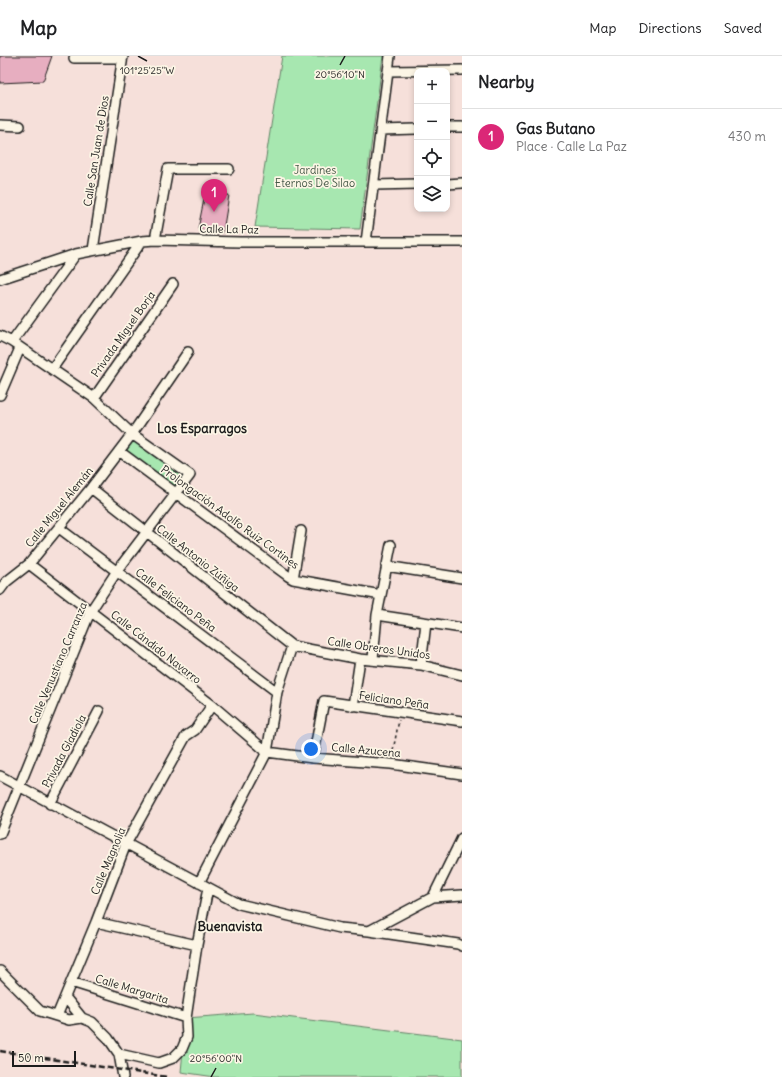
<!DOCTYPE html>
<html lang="en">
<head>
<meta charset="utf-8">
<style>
  :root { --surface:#fff; --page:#f2f2f2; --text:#202124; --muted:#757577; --line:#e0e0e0; --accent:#db2777 }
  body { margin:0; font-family:Delius,sans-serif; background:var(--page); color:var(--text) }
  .controls { position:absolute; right:12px; top:12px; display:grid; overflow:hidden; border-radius:8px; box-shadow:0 2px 6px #0003 }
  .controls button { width:36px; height:36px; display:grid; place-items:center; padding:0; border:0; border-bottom:1px solid var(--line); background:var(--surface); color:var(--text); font:20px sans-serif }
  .scale { position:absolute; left:12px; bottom:10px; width:64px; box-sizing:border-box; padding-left:4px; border:2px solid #1c1c1c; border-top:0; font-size:11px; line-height:14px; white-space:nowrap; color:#1c1c1c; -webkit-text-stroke:3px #fcf5e5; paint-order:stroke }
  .you { position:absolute; left:311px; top:693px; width:14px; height:14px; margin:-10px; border:3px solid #fff; border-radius:50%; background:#1a73e8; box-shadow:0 0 0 6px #1a73e833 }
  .badge { display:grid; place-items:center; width:26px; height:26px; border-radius:50%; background:var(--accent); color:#fff; font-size:13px; font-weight:700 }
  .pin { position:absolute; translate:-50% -33px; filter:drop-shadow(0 1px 2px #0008) }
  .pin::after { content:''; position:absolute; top:21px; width:14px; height:12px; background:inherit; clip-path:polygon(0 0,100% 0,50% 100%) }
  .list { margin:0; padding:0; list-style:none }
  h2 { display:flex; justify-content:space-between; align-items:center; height:52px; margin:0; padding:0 16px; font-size:17px }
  h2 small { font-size:13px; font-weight:400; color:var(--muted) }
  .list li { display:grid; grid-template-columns:26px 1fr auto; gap:12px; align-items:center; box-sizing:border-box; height:56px; padding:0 16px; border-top:1px solid var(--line) }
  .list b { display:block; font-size:15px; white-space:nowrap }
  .list p { margin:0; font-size:13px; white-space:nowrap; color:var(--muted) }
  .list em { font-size:13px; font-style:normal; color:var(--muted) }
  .icon { flex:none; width:22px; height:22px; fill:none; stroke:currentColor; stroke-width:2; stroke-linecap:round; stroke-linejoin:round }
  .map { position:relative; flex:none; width:462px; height:1021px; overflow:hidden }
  header { display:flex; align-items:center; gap:24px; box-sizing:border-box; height:56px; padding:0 20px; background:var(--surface); border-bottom:1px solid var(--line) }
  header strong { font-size:19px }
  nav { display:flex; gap:22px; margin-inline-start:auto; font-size:14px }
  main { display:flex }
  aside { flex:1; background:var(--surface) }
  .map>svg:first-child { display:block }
  .green { fill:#a7e7b0; stroke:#628266 }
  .building { fill:#e7aec0; stroke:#1c1c1c }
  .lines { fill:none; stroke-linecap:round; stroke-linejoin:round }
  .minor-casing { stroke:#1c1c1c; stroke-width:12 }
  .path { stroke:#1c1c1c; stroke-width:1.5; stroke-dasharray:3 3; stroke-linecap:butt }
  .minor { stroke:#fcf5e5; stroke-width:9 }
  .rail { stroke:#1c1c1c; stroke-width:2.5; stroke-dasharray:6 3; stroke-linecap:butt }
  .ticks { fill:none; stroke:#1c1c1c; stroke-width:1.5 }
  .labels { text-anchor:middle; stroke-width:3.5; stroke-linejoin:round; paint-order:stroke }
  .street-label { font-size:11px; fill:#1c1c1c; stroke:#fcf5e5 }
  .park-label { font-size:11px; fill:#465948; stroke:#fcf5e5 }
  .quarter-label { font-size:13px; font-weight:bold; fill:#1c1c1c; stroke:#fcf5e5 }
  .ticks-label { font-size:10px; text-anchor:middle; fill:#1c1c1c; stroke:#fcf5e5; stroke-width:3.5; stroke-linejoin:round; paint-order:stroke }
</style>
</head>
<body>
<header>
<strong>Map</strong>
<nav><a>Map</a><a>Directions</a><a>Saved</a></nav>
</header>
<main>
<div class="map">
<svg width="462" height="1021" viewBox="0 0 462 1021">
  <rect width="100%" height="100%" fill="#f6e0da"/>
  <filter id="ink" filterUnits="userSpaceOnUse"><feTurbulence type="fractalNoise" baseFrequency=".025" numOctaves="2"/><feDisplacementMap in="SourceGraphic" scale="8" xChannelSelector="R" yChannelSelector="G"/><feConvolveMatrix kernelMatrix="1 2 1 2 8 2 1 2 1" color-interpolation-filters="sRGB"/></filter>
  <g filter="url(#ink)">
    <path class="green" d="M 282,0 L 383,0 L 360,173 L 255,171 Z
      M 133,383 L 185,418 L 175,431 L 124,394 Z
      M 253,957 L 462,983 L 462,1021 L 215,1021 L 181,1016 L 186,962 Z"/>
    <path class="building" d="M 0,0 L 52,0 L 43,25 L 0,27 Z
      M 205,138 L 229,139 L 223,176 L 198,173 Z"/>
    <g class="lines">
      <g class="minor-casing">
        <path id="minor" d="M 74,2 L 123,2
          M 388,15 L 462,14
          M 0,69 L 20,70
          M 447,71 L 462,71
          M 381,74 L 417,73
          M 447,128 L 462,127
          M 374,129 L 417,128
          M 155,184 L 168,113 L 229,113
          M 366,186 L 390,0
          M 93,194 L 123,0
          M 0,223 L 76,198 L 142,185 L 155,184 L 240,186 L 462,186
          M 0,280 L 12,286 L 94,342 L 132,378 L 190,419 L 117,515 L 90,556 L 0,778
          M 12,286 L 76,198
          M 52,313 L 142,185
          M 0,339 L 20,292
          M 94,342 L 173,228
          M 119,395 L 288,520 L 293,523 L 381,539
          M 91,432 L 292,590 L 360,603 L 421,609 L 462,619
          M 59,472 L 277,636
          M 29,508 L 212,649 L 267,696 L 313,702 L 391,708 L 462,718
          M 386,510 L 462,522
          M 293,523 L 301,475
          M 0,534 L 6,526 L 29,508 L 91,432 L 132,378 L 188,296
          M 377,559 L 462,572
          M 373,603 L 377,559 L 391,489
          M 421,609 L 426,567
          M 353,650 L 360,603
          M 313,702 L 324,645 L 462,665
          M 0,720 L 239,848 L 340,872 L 369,875 L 458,888 L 462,890
          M 50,748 L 99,655
          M 199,827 L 267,696 L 277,636 L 292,590
          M 433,841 L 462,839
          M 96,866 L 197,889
          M 369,875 L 433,841 L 462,782
          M 0,915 L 40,955 L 69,964 L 82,962 L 92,966 L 108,982 L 119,998 L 123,1021
          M 71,926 L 186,962
          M 65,941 L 82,962
          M 57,960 L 96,866 L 126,788 L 186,680 L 195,674 L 212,649
          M 119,998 L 159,1007 L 173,1002 L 182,993 L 187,981 L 186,962 L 197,889 L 208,832"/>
      </g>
      <path class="path" d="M 392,700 L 399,664"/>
      <use href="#minor" class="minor"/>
      <path class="rail" d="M 0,995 L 167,1021"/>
    </g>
  </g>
  <path class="ticks" d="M 138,0 L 147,5M 340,9 L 345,0M 211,1021 L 216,1012"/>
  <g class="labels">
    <g class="street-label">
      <text transform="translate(96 95) rotate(-81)" y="4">Calle San Juan de Dios</text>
      <text transform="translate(229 173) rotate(1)" y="4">Calle La Paz</text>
      <text transform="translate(123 278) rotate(-55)" y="4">Privada Miguel Borja</text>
      <text transform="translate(59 451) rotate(-51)" y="4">Calle Miguel Alemán</text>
      <text transform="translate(230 461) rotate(36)" y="4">Prolongación Adolfo Ruiz Cortines</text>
      <text transform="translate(198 502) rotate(38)" y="4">Calle Antonio Zúñiga</text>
      <text transform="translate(176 544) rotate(37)" y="4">Calle Feliciano Peña</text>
      <text transform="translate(156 591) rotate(38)" y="4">Calle Cándido Navarro</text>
      <text transform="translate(379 592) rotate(8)" y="4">Calle Obreros Unidos</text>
      <text transform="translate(58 607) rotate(-67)" y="4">Calle Venustiano Carranza</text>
      <text transform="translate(394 644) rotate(8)" y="4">Feliciano Peña</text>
      <text transform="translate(366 694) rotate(5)" y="4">Calle Azucena</text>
      <text transform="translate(64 695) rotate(-62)" y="4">Privada Gladiola</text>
      <text transform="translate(108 805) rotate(-67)" y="4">Calle Magnolia</text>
      <text transform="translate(132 933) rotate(17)" y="4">Calle Margarita</text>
    </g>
    <g class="park-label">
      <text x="315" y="118">Jardines<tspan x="315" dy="13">Eternos De Silao</tspan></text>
    </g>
    <g class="quarter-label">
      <text x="202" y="377">Los Esparragos</text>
      <text x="230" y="875">Buenavista</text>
    </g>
  </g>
  <g class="ticks-label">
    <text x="147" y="18">101°25'25"W</text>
    <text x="340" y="22">20°56'10"N</text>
    <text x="216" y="1006">20°56'00"N</text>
  </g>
</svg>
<div class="controls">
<button>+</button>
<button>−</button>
<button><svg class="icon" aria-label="locate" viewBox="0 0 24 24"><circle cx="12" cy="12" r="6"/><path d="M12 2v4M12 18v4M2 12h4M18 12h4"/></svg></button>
<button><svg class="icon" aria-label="layers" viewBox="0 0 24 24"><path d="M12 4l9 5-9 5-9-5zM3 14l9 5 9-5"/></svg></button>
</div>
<div class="scale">50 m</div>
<div class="you"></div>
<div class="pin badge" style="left:214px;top:156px">1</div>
</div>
<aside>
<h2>Nearby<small></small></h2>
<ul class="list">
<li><span class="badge">1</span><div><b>Gas Butano</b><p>Place · Calle La Paz</p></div><em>430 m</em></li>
</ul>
</aside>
</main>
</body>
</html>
